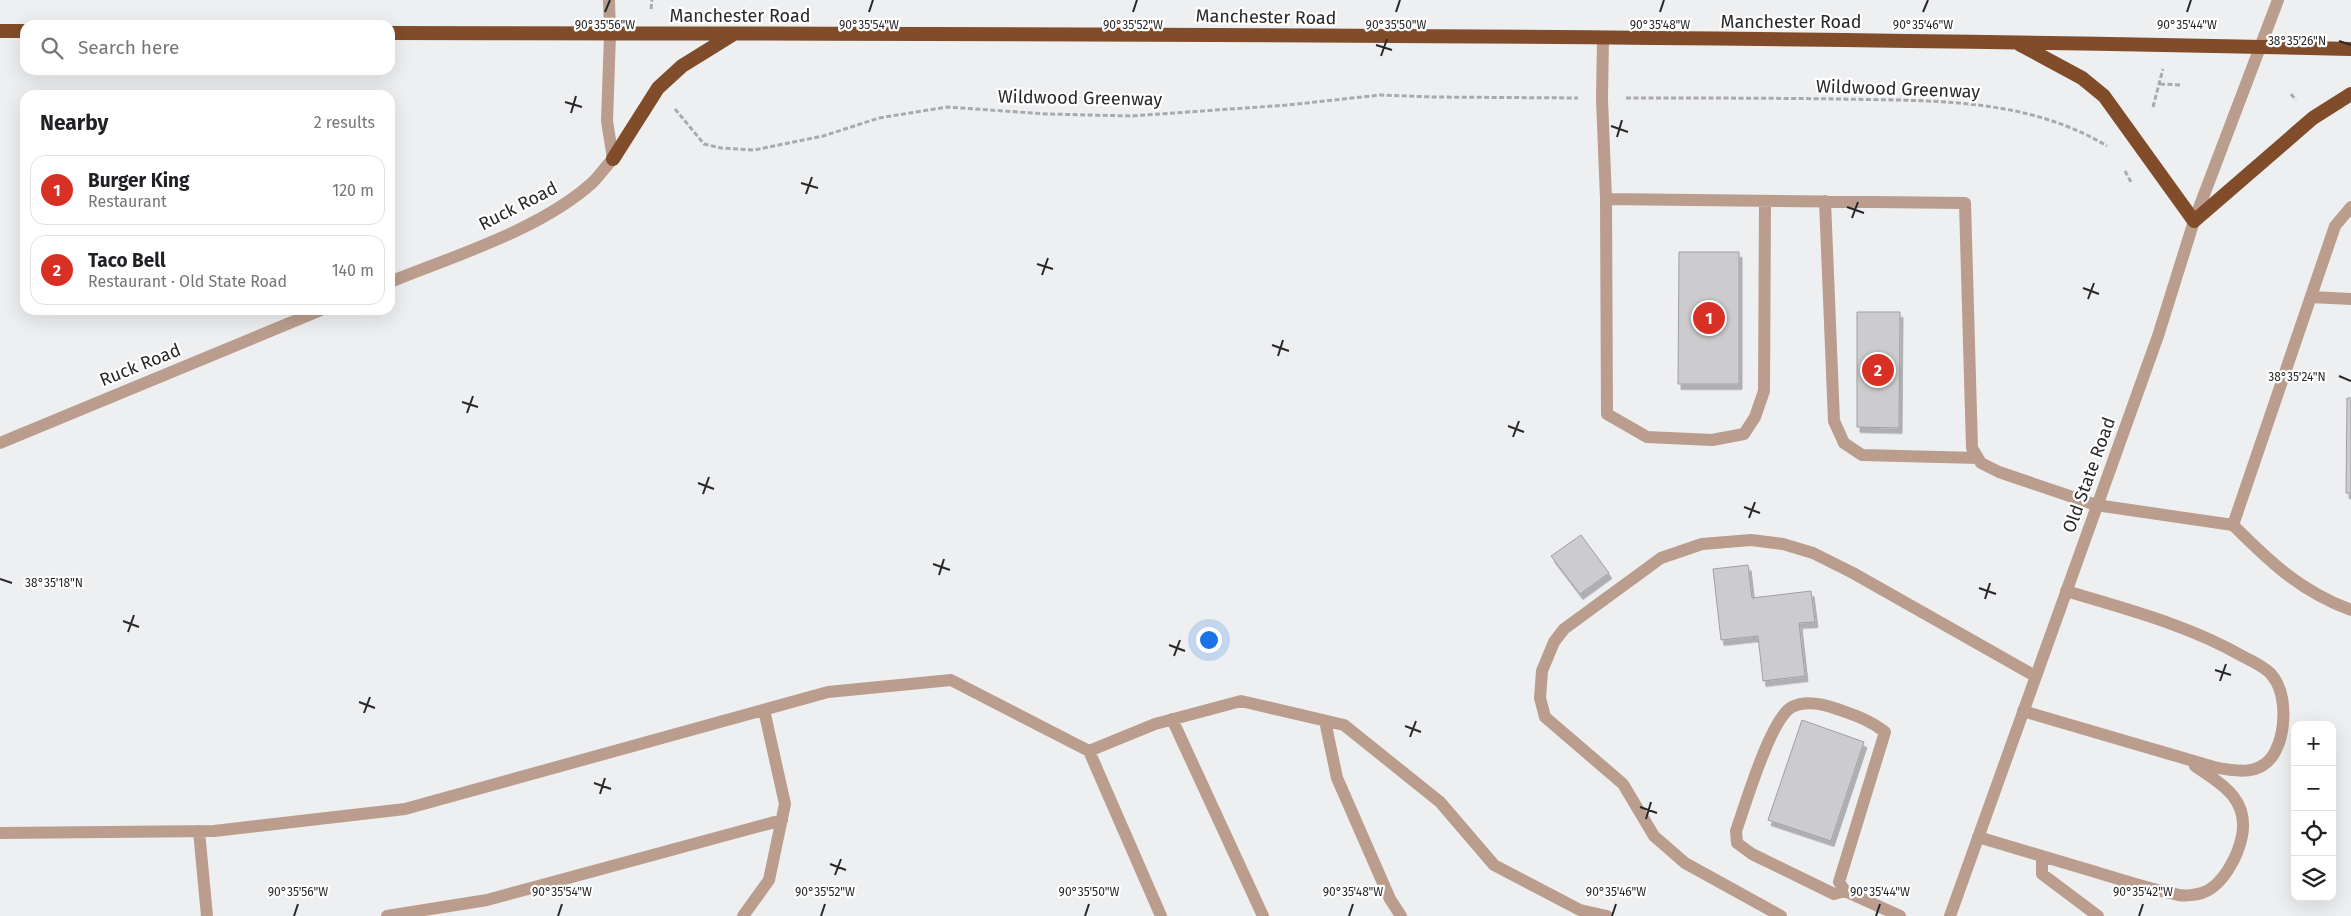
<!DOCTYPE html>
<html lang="en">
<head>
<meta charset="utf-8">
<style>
  :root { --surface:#fff; --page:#f2f2f2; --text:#202124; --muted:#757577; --line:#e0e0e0; --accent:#d93025 }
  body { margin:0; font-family:"Fira Sans",sans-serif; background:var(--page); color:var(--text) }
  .controls { position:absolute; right:15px; bottom:15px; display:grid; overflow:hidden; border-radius:10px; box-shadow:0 5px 20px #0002 }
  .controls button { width:45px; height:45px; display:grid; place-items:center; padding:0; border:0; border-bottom:1px solid var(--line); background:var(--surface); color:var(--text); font:25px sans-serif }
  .you { position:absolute; left:1208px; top:639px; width:18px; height:18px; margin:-12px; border:4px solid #fff; border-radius:50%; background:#1a73e8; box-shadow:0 0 0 8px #1a73e833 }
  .badge { display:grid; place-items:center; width:32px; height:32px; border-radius:50%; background:var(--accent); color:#fff; font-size:16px; font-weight:700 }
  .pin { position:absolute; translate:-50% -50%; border:2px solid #fff; box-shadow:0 1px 5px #0006 }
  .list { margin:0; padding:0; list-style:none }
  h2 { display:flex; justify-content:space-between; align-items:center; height:65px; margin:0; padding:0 20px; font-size:21px }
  h2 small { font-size:16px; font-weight:400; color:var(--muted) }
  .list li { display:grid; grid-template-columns:32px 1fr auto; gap:15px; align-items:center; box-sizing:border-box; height:70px; margin:0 10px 10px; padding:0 10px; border:1px solid var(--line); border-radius:15px }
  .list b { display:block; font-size:19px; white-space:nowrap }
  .list p { margin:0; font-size:16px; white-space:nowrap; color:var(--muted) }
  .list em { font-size:16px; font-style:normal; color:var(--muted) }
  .icon { flex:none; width:28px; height:28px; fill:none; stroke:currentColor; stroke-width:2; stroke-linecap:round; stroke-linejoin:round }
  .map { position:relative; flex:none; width:2351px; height:916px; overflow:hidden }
  .search { position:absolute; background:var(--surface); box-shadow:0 5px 20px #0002; left:20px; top:20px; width:375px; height:55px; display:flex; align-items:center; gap:12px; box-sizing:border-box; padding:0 18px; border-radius:15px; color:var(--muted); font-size:19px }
  .panel { position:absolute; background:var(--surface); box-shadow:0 5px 20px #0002; left:20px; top:90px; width:375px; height:225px; border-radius:15px }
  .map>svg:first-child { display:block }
  .building { fill:#cccbcd; stroke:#a09fa1; filter:url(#shadow) }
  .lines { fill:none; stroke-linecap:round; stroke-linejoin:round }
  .path { stroke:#a9aaac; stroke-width:3; stroke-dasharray:5 2.5; stroke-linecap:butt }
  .service { stroke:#ba9d8d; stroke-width:12 }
  .minor { stroke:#ba9d8d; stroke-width:12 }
  .tertiary { stroke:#ba9d8d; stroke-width:12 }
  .trunk { stroke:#804c2a; stroke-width:14 }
  .ticks { fill:none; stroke:#282829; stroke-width:2 }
  .labels { text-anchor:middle; stroke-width:4.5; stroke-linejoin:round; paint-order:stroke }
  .street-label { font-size:18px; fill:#282829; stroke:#fff }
  .ticks-label { font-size:12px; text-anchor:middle; fill:#282829; stroke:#fff; stroke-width:4.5; stroke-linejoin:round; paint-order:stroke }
</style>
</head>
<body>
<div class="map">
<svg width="2351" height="916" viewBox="0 0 2351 916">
  <defs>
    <filter id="shadow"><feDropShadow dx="3" dy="5.5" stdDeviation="0" flood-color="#0004"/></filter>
  </defs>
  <rect width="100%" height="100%" fill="#eeeff1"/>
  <path class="building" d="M 1679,252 L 1739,252 L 1739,384 L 1678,384 Z
    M 1857,312 L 1900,312 L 1899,428 L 1857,427 Z
    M 2347,398 L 2351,398 L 2351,493 L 2346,493 Z
    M 1581,535 L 1609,573 L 1580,594 L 1551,556 Z
    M 1748,565 L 1752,598 L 1811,591 L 1815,622 L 1799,623 L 1805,676 L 1763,681 L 1758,636 L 1721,640 L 1713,569 Z
    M 1802,720 L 1864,742 L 1831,841 L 1768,820 Z"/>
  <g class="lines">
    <path class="path" d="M 651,9 L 652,0
      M 2160,84 L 2181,85
      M 2291,94 L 2296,100
      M 1626,98 C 1697,98 1768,98 1838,99 C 1930,101 2026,97 2107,146
      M 2153,107 L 2163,69
      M 675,109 L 704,144 L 721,148 L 754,150 L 823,136 L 879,118 L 947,107 L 1047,114 L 1131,116 L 1288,105 L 1380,95 L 1433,97 L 1578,98
      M 2125,171 L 2132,184"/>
    <path class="service" d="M 1603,39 L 1602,99 L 1606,199 L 1965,203 L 1972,448 L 1981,463 L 1999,472 L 2096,505 L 2233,525 L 2335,226 L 2351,207
      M 1606,199 L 1607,414 L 1647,437 L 1712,440 L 1744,434 L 1755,417 L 1764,391 L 1765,201
      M 1825,201 L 1834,421 L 1844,443 L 1862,455 L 1978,458
      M 2311,297 L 2351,299
      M 2233,525 C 2270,562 2300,591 2351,610
      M 2023,711 L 2214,767 C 2237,772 2262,776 2275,752 C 2286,731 2288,692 2270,673 C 2263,666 2252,661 2244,657 C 2189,625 2126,609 2066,591
      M 1172,719 L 1263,916
      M 1325,721 L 1337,778 L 1390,899 L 1401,916
      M 1089,751 L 1161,916
      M 199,831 L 207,916
      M 0,833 L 214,831 L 405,809 L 828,692 L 951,680 L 1089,751 L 1155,724 L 1241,701 L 1344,725 L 1440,802 L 1494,865 L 1580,910 L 1607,916
      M 1978,837 C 2018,849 2059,861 2099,873 C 2125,881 2152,890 2179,895 C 2185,896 2196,895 2202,893 C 2223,886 2238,856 2242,836 C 2249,799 2222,784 2195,766
      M 2042,856 L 2042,874 L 2098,916
      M 1845,891 L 1834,894 L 1752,854 L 1737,843 L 1736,831 C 1745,806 1771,717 1792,707 C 1806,700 1823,704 1837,709 C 1854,715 1870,720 1885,732 L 1839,882 L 1845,891 L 1900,916
      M 387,916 L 487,900 L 782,820
      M 743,916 L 769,880 L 785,804 L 764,710
      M 1781,916 L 1685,863 L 1654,836 L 1623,784 L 1545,717 L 1540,698 L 1542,671 L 1554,642 L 1564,629 L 1661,558 L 1702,544 L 1751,540 L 1783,544 L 1813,553 L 1853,573 L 2035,676"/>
    <path class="minor" d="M 390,282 C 454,256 542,229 593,182 C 600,175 606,166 613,159 L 607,121 L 610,35
      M 0,443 L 321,310"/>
    <path class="tertiary" d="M 609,0 L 610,35
      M 1950,916 L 2158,336 L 2194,221 L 2278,0"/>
    <path class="trunk" d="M 0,31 L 25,31
      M 390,33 C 1044,34 1698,34 2351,49
      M 2019,44 L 2082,78 L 2104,96 L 2194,221 L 2313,118 L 2351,94
      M 613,159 L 658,88 L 682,66 L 732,35"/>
  </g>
  <path class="ticks" d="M 605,12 L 610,0M 869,12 L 873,0M 1133,12 L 1137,0M 1396,12 L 1400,0M 1660,12 L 1664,0M 1923,12 L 1928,0M 2187,12 L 2191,0M 2339,41 L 2351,45M 1376,45 L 1392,50M 1381,56 L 1387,39M 565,102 L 582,107M 571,113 L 576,96M 1611,126 L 1628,132M 1617,137 L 1622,120M 801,183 L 818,188M 806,194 L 812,177M 1847,207 L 1864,213M 1852,218 L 1858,202M 1037,264 L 1053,269M 1042,275 L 1048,258M 2083,288 L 2099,294M 2088,299 L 2094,283M 1272,345 L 1289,351M 1278,356 L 1283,340M 2339,376 L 2351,381M 462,402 L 478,407M 467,413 L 473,396M 1508,426 L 1524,432M 1513,437 L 1519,421M 698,483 L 714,489M 703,494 L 709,477M 1744,507 L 1760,513M 1749,518 L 1755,502M 933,564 L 950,570M 939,575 L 944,559M 0,579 L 12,583M 1979,588 L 1996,594M 1985,599 L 1990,583M 123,621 L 139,627M 128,632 L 134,615M 1169,645 L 1185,651M 1174,656 L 1180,640M 2215,670 L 2231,675M 2220,681 L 2226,664M 359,702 L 375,708M 364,713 L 370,697M 1405,726 L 1421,732M 1410,737 L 1416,721M 594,783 L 611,789M 600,794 L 605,778M 1640,807 L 1657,813M 1646,819 L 1651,802M 830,864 L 846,870M 835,875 L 841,859M 294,916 L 298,904M 558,916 L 562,904M 821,916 L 825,904M 1085,916 L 1089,904M 1349,916 L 1353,904M 1612,916 L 1616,904M 1876,916 L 1880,904M 2139,916 L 2143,904"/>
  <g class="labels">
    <g class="street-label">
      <text x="740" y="22">Manchester Road</text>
      <text transform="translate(1266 17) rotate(1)" y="6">Manchester Road</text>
      <text x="1791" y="28">Manchester Road</text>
      <text transform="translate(1898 89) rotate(2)" y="6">Wildwood Greenway</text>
      <text transform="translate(1080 98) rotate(1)" y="6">Wildwood Greenway</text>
      <text transform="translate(518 206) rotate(-27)" y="6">Ruck Road</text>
      <text transform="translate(140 365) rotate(-22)" y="6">Ruck Road</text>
      <text transform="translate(2089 475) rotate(-70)" y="6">Old State Road</text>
    </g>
  </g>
  <g class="ticks-label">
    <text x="2187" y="29">90°35'44"W</text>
    <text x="605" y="29">90°35'56"W</text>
    <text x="869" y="29">90°35'54"W</text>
    <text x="1133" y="29">90°35'52"W</text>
    <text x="1396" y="29">90°35'50"W</text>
    <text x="1660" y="29">90°35'48"W</text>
    <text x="1923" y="29">90°35'46"W</text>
    <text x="2297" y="45">38°35'26"N</text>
    <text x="2297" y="381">38°35'24"N</text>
    <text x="54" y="587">38°35'18"N</text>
    <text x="298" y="896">90°35'56"W</text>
    <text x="562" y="896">90°35'54"W</text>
    <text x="825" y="896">90°35'52"W</text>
    <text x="1089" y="896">90°35'50"W</text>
    <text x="1353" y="896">90°35'48"W</text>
    <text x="1616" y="896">90°35'46"W</text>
    <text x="1880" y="896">90°35'44"W</text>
    <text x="2143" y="896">90°35'42"W</text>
  </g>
</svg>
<div class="controls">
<button>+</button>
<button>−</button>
<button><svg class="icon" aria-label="locate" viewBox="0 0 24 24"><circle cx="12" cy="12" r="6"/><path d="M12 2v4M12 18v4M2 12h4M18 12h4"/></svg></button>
<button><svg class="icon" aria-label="layers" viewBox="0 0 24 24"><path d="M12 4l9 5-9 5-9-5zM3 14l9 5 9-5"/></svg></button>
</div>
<div class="you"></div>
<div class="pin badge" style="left:1709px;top:318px">1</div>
<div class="pin badge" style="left:1878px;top:370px">2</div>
<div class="search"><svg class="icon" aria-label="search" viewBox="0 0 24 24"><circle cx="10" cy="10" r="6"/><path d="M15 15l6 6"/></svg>Search here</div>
<section class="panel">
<h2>Nearby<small>2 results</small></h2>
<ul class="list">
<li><span class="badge">1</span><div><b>Burger King</b><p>Restaurant</p></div><em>120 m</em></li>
<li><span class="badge">2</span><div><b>Taco Bell</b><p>Restaurant · Old State Road</p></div><em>140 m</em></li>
</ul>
</section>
</div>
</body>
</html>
